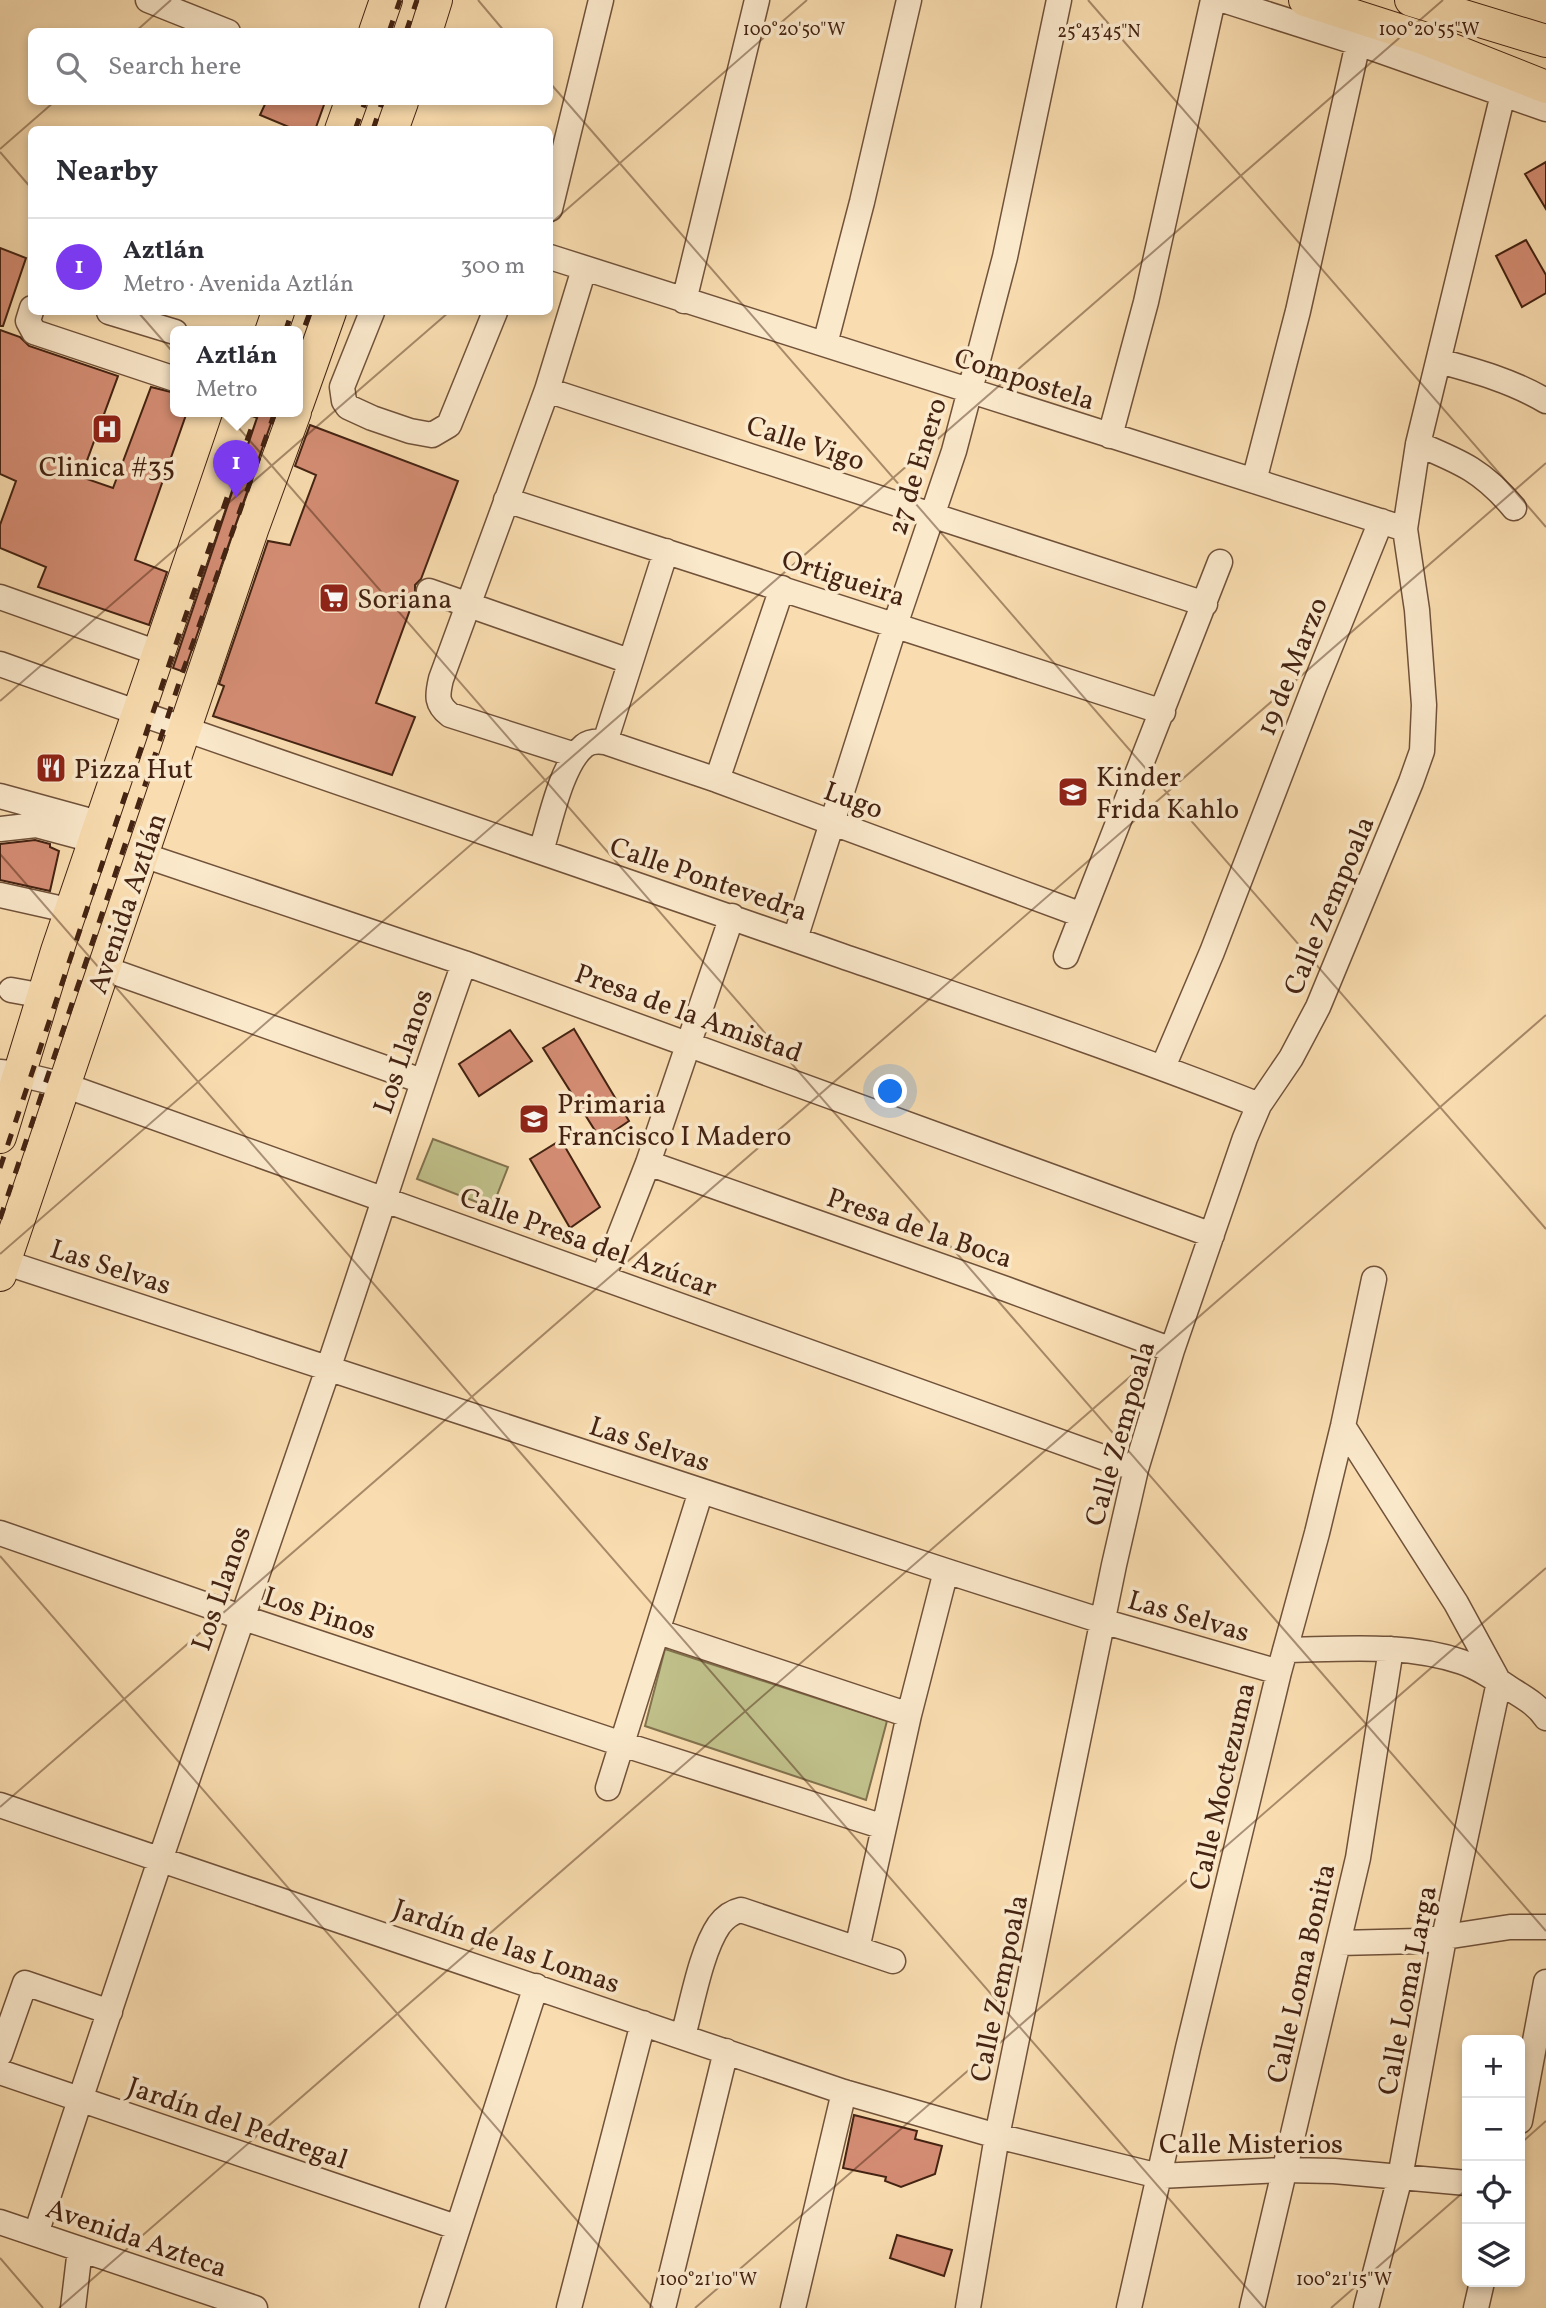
<!DOCTYPE html>
<html lang="en">
<head>
<meta charset="utf-8">
<style>
  :root { --surface:#fff; --page:#f7f7f7; --text:#2b2b33; --muted:#7c7c81; --line:#e1e1e2; --accent:#7c3aed }
  body { margin:0; font-family:Vollkorn,serif; background:var(--page); color:var(--text) }
  .controls { position:absolute; right:21px; bottom:21px; display:grid; overflow:hidden; border-radius:10px; box-shadow:0 4px 10px #0003 }
  .controls button { width:63px; height:63px; display:grid; place-items:center; padding:0; border:0; border-bottom:2px solid var(--line); background:var(--surface); color:var(--text); font:35px sans-serif }
  .you { position:absolute; left:891px; top:1092px; width:24px; height:24px; margin:-18px; border:5px solid #fff; border-radius:50%; background:#1a73e8; box-shadow:0 0 0 10px #1a73e833 }
  .badge { display:grid; place-items:center; width:46px; height:46px; border-radius:50%; background:var(--accent); color:#fff; font-size:23px; font-weight:700 }
  .pin { position:absolute; translate:-50% -58px; filter:drop-shadow(0 2px 4px #0008) }
  .pin::after { content:''; position:absolute; top:37px; width:24px; height:21px; background:inherit; clip-path:polygon(0 0,100% 0,50% 100%) }
  .popup { position:absolute; left:170px; top:326px; width:133px; height:91px; box-sizing:border-box; display:grid; place-content:center; border-radius:10px; background:var(--surface); filter:drop-shadow(0 2px 5px #0005); font-size:23px; white-space:nowrap; color:var(--muted) }
  .popup b { font-size:26px; color:var(--text) }
  .popup::after { content:''; position:absolute; left:50%; top:100%; margin-left:-14px; border:14px solid transparent; border-top-color:var(--surface) }
  .list { margin:0; padding:0; list-style:none }
  h2 { display:flex; justify-content:space-between; align-items:center; height:91px; margin:0; padding:0 28px; font-size:30px }
  h2 small { font-size:23px; font-weight:400; color:var(--muted) }
  .list li { display:grid; grid-template-columns:46px 1fr auto; gap:21px; align-items:center; box-sizing:border-box; height:98px; padding:0 28px; border-top:2px solid var(--line) }
  .list b { display:block; font-size:26px; white-space:nowrap }
  .list p { margin:0; font-size:23px; white-space:nowrap; color:var(--muted) }
  .list em { font-size:23px; font-style:normal; color:var(--muted) }
  .icon { flex:none; width:38px; height:38px; fill:none; stroke:currentColor; stroke-width:2; stroke-linecap:round; stroke-linejoin:round }
  .map { position:relative; flex:none; width:1546px; height:2308px; overflow:hidden }
  .search { position:absolute; background:var(--surface); box-shadow:0 4px 10px #0003; left:28px; top:28px; width:525px; height:77px; display:flex; align-items:center; gap:18px; box-sizing:border-box; padding:0 24px; border-radius:10px; color:var(--muted); font-size:26px }
  .panel { position:absolute; background:var(--surface); box-shadow:0 4px 10px #0003; left:28px; top:126px; width:525px; height:189px; border-radius:10px }
  .map>svg:first-child { display:block }
  .green { fill:#c0c08a; stroke:#82724e; stroke-width:2 }
  .building { fill:#d48d74; stroke:#442312; stroke-width:2 }
  .lines { fill:none; stroke-linecap:round; stroke-linejoin:round }
  .minor-casing { stroke:#71523a; stroke-width:27 }
  .major-casing { stroke:#442312; stroke-width:34 }
  .minor { stroke:#fbe9cc; stroke-width:24 }
  .major { stroke:#f9ddb0; stroke-width:32 }
  .rail { stroke:#442312; stroke-width:5; stroke-dasharray:12 12; stroke-linecap:butt }
  .ticks { fill:none; stroke:#442312; stroke-width:2; stroke-opacity:0.45 }
  .labels { text-anchor:middle; stroke-width:7; stroke-linejoin:round; paint-order:stroke }
  .street-label { font-size:28px; fill:#442312; stroke:#fbe9cc }
  .poi-label { font-size:28px; fill:#442312; stroke:#fbe9cc; text-anchor:start }
  .ticks-label { font-size:18px; text-anchor:middle; fill:#442312; stroke:#fbe9cc; stroke-width:7; stroke-linejoin:round; paint-order:stroke }
</style>
</head>
<body>
<div class="map">
<svg width="1546" height="2308" viewBox="0 0 1546 2308">
  <rect width="100%" height="100%" fill="#f9ddb0"/>
  <filter id="stains"><feTurbulence type="fractalNoise" baseFrequency=".00286" numOctaves="4"/><feColorMatrix values="0 0 0 0 .2 0 0 0 0 .09 0 0 0 0 .02 0 0 0 .5 -.17"/></filter>
  <radialGradient id="worn" r=".72"><stop offset=".6" stop-color="#630" stop-opacity="0"/><stop offset="1" stop-color="#630" stop-opacity=".3"/></radialGradient>
  <path class="green" d="M 433,1139 L 508,1167 L 492,1208 L 417,1179 Z
    M 665,1649 L 887,1721 L 866,1800 L 645,1726 Z"/>
  <path class="building" d="M 266,102 L 325,102 L 315,130 L 296,130 L 260,115 Z
    M 1546,162 L 1546,209 L 1525,174 Z
    M 1526,240 L 1546,275 L 1546,293 L 1522,307 L 1496,256 Z
    M 0,248 L 26,258 L 3,326 L 0,326 Z
    M 0,330 L 20,337 L 29,346 L 118,376 L 81,477 L 113,488 L 151,387 L 175,393 L 175,412 L 187,412 L 135,560 L 167,572 L 149,625 L 38,587 L 46,567 L 0,548 L 0,525 L 16,481 L 0,474 Z
    M 259,412 L 275,412 L 184,672 L 173,668 Z
    M 310,425 L 458,481 L 421,579 L 415,585 L 415,596 L 376,703 L 415,717 L 392,775 L 213,716 L 224,686 L 219,684 L 268,541 L 290,545 L 316,475 L 295,466 Z
    M 35,840 L 50,844 L 50,847 L 59,851 L 50,891 L 0,880 L 0,844 Z
    M 574,1029 L 629,1121 L 601,1140 L 543,1048 Z
    M 510,1030 L 532,1061 L 479,1096 L 459,1064 Z
    M 561,1140 L 600,1207 L 570,1228 L 530,1159 Z
    M 854,2115 L 917,2131 L 915,2139 L 942,2146 L 935,2174 L 901,2187 L 885,2181 L 886,2177 L 843,2168 Z
    M 897,2235 L 952,2250 L 944,2276 L 890,2258 Z"/>
  <g class="lines">
    <g class="minor-casing">
      <path id="minor" d="M 148,0 L 228,32
        M 1223,0 L 1358,43 L 1546,109
        M 550,209 L 601,0
        M 550,257 L 1405,529
        M 684,301 L 757,0
        M 32,308 L 28,321 L 34,332 L 175,379
        M 109,312 L 175,332
        M 372,312 L 342,387 L 344,401 L 348,407 L 372,418 L 410,431 L 432,435 L 449,425 L 495,312
        M 825,344 L 862,202 L 909,0
        M 1439,361 C 1476,371 1512,381 1546,401
        M 547,390 L 1205,604
        M 1110,436 L 1146,302 L 1213,0
        M 1418,444 C 1461,462 1483,471 1514,508
        M 1254,481 L 1298,311 L 1358,43
        M 506,500 L 1163,712
        M 429,591 L 629,661
        M 0,597 L 158,653
        M 0,664 C 280,764 562,858 842,956 C 982,1004 1122,1051 1259,1105
        M 605,742 L 666,551
        M 575,755 L 450,715 C 436,704 437,696 441,679 L 547,390 L 584,269
        M 717,780 L 782,588
        M 0,796 L 102,824
        M 0,829 L 36,825 L 96,841
        M 541,851 C 550,823 561,765 584,746 C 590,741 597,741 605,742 L 717,780 L 1082,915
        M 143,855 L 464,963 L 1212,1235
        M 0,895 L 72,911
        M 795,939 L 895,625 L 954,451 L 1005,257 L 1059,0
        M 1066,956 L 1220,562
        M 103,968 L 422,1081
        M 11,990 L 44,996
        M 1163,1067 L 1212,952 L 1314,687 L 1381,521
        M 0,1072 L 19,1074 L 64,1085 L 1136,1469
        M 648,1163 L 1006,1289 L 1172,1350
        M 4,1262 L 946,1571 L 1102,1621 L 1279,1672
        M 603,1278 L 648,1163 L 732,916
        M 1343,1426 L 1456,1603 L 1499,1682 L 1444,1938 L 1400,2177 L 1366,2308
        M 0,1533 L 241,1617 L 622,1744 L 884,1827
        M 659,1632 L 909,1715
        M 1285,1650 C 1343,1649 1406,1643 1462,1662 C 1479,1668 1494,1678 1509,1688 C 1523,1697 1537,1704 1546,1718
        M 608,1788 L 701,1491
        M 0,1805 L 844,2092 L 997,2136 L 1159,2176 L 1283,2170 L 1334,2171 L 1467,2183
        M 1339,1943 L 1419,1941 L 1510,1927 L 1546,1927
        M 857,1949 L 909,1715 L 946,1571
        M 683,2036 C 692,2004 701,1951 719,1925 C 725,1917 732,1912 741,1910 L 893,1961
        M 0,2054 L 25,1983 L 110,2012
        M 0,2072 L 456,2227
        M 1520,2121 L 1546,1982
        M 0,2222 L 255,2308
        M 36,2234 C 130,1946 228,1658 327,1372 C 373,1236 416,1098 464,963
        M 73,2308 L 80,2249
        M 432,2308 L 536,1986
        M 569,2308 L 643,2023
        M 663,2308 L 726,2051
        M 793,2308 L 844,2092
        M 968,2308 L 997,2136 L 1114,1565 L 1136,1469 L 1172,1350 L 1245,1138 L 1259,1105 L 1291,1058 L 1318,1007 L 1411,782 L 1422,751 L 1424,705 L 1417,610 L 1405,529 L 1418,444 L 1503,94
        M 1129,2308 L 1188,2048 L 1279,1672 L 1317,1533 L 1343,1426 L 1374,1279
        M 1252,2308 L 1358,1858 L 1391,1649
        M 1476,2308 L 1482,2282"/>
    </g>
    <g class="major-casing">
      <path id="major" d="M 1305,0 L 1420,37 L 1546,87
        M 1411,0 L 1546,41
        M 375,32 L 386,0
        M 426,32 L 436,0
        M 341,130 L 351,102
        M 392,130 L 402,102
        M 271,332 L 278,312
        M 297,405 L 330,312
        M 0,1137 L 57,951 L 241,412
        M 0,1275 L 252,530 L 295,412"/>
    </g>
    <use href="#minor" class="minor"/>
    <use href="#major" class="major"/>
    <path class="rail" d="M 389,32 L 400,0
      M 406,32 L 417,0
      M 355,130 L 365,102
      M 373,130 L 382,102
      M 285,332 L 292,312
      M 297,348 L 310,312
      M 0,1168 L 181,629 L 257,412
      M 0,1219 L 182,674 L 275,412"/>
  </g>
  <path class="ticks" d="M 478,0 L 505,32M 1088,0 L 1546,527M 135,32 L 171,0M 550,83 L 1546,1229M 0,149 L 54,102M 0,152 L 32,189M 550,224 L 807,0M 138,312 L 1546,1931M 0,701 L 449,312M 0,854 L 1264,2308M 0,1254 L 1443,0M 0,1556 L 653,2308M 0,1807 L 1546,463M 1520,2144 L 1546,2121M 0,2258 L 43,2308M 59,2308 L 1546,1015M 695,2308 L 1546,1568M 1331,2308 L 1467,2189"/>
  <defs>
    <g id="hospital-square" transform="scale(1.575)"><rect x="-9" y="-9" width="18" height="18" rx="4" fill="#8f2418" stroke="#fbe9cc"/><path d="M-5-5h3v3.5h4V-5h3V5h-3V1.5h-4V5h-3Z" fill="#fff"/></g>
    <g id="supermarket-square" transform="scale(1.575)"><rect x="-9" y="-9" width="18" height="18" rx="4" fill="#8f2418" stroke="#fbe9cc"/><path d="M-6-5.5h2.5l.6 2H6L4.5 2H-2.5L-4.4-4H-6ZM-1.5 3.2a1.3 1.3 0 1 0 .1 0ZM3 3.2a1.3 1.3 0 1 0 .1 0Z" fill="#fff"/></g>
    <g id="restaurant-square" transform="scale(1.575)"><rect x="-9" y="-9" width="18" height="18" rx="4" fill="#8f2418" stroke="#fbe9cc"/><path d="M-5-6h1v4h1v-4h1v4h1v-4h1v5L-1.5 .5V6h-2V.5L-5-1ZM5-6V6H3V1.5H1.5Q1.5-4 5-6Z" fill="#fff"/></g>
    <g id="school-square" transform="scale(1.575)"><rect x="-9" y="-9" width="18" height="18" rx="4" fill="#8f2418" stroke="#fbe9cc"/><path d="M0-5L7-2L0 1L-7-2ZM-4 1L0 2.5L4 1V4Q0 6-4 4Z" fill="#fff"/></g>
  </defs>
  <g fill-rule="evenodd">
    <use href="#hospital-square" x="107" y="429"/>
    <use href="#supermarket-square" x="334" y="598"/>
    <use href="#restaurant-square" x="51" y="768"/>
    <use href="#school-square" x="1073" y="792"/>
    <use href="#school-square" x="534" y="1119"/>
  </g>
  <g class="labels">
    <g class="street-label">
      <text transform="translate(1025 378) rotate(18)" y="10">Compostela</text>
      <text transform="translate(806 442) rotate(18)" y="10">Calle Vigo</text>
      <text transform="translate(916 466) rotate(-73)" y="10">27 de Enero</text>
      <text transform="translate(844 577) rotate(18)" y="10">Ortigueira</text>
      <text transform="translate(1291 666) rotate(-68)" y="10">19 de Marzo</text>
      <text transform="translate(854 799) rotate(20)" y="10">Lugo</text>
      <text transform="translate(709 878) rotate(19)" y="10">Calle Pontevedra</text>
      <text transform="translate(126 903) rotate(-71)" y="10">Avenida Aztlán</text>
      <text transform="translate(1328 905) rotate(-67)" y="10">Calle Zempoala</text>
      <text transform="translate(689 1012) rotate(20)" y="10">Presa de la Amistad</text>
      <text transform="translate(402 1051) rotate(-71)" y="10">Los Llanos</text>
      <text transform="translate(920 1227) rotate(19)" y="10">Presa de la Boca</text>
      <text transform="translate(589 1241) rotate(20)" y="10">Calle Presa del Azúcar</text>
      <text transform="translate(111 1266) rotate(18)" y="10">Las Selvas</text>
      <text transform="translate(1119 1433) rotate(-74)" y="10">Calle Zempoala</text>
      <text transform="translate(650 1443) rotate(18)" y="10">Las Selvas</text>
      <text transform="translate(220 1588) rotate(-71)" y="10">Los Llanos</text>
      <text transform="translate(320 1612) rotate(18)" y="10">Los Pinos</text>
      <text transform="translate(1189 1615) rotate(16)" y="10">Las Selvas</text>
      <text transform="translate(1221 1786) rotate(-77)" y="10">Calle Moctezuma</text>
      <text transform="translate(507 1945) rotate(19)" y="10">Jardín de las Lomas</text>
      <text transform="translate(1300 1973) rotate(-77)" y="10">Calle Loma Bonita</text>
      <text transform="translate(998 1988) rotate(-78)" y="10">Calle Zempoala</text>
      <text transform="translate(1406 1990) rotate(-79)" y="10">Calle Loma Larga</text>
      <text transform="translate(238 2122) rotate(19)" y="10">Jardín del Pedregal</text>
      <text x="1251" y="2153">Calle Misterios</text>
      <text transform="translate(137 2237) rotate(19)" y="10">Avenida Azteca</text>
    </g>
    <g class="poi-label">
      <text x="107" y="476" text-anchor="middle">Clinica #35</text>
      <text x="357" y="608">Soriana</text>
      <text x="74" y="778">Pizza Hut</text>
      <text x="1096" y="786">Kinder<tspan x="1096" dy="32">Frida Kahlo</tspan></text>
      <text x="557" y="1113">Primaria<tspan x="557" dy="32">Francisco I Madero</tspan></text>
    </g>
  </g>
  <g class="ticks-label">
    <text x="794" y="35">100°20'50"W</text>
    <text x="1429" y="35">100°20'55"W</text>
    <text x="1099" y="37">25°43'45"N</text>
    <text x="708" y="2285">100°21'10"W</text>
    <text x="1344" y="2285">100°21'15"W</text>
  </g>
  <rect width="100%" height="100%" filter="url(#stains)"/>
  <rect width="100%" height="100%" fill="url(#worn)"/>
</svg>
<div class="controls">
<button>+</button>
<button>−</button>
<button><svg class="icon" aria-label="locate" viewBox="0 0 24 24"><circle cx="12" cy="12" r="6"/><path d="M12 2v4M12 18v4M2 12h4M18 12h4"/></svg></button>
<button><svg class="icon" aria-label="layers" viewBox="0 0 24 24"><path d="M12 4l9 5-9 5-9-5zM3 14l9 5 9-5"/></svg></button>
</div>
<div class="you"></div>
<div class="pin badge" style="left:236px;top:498px">1</div>
<div class="popup"><b>Aztlán</b>Metro</div>
<div class="search"><svg class="icon" aria-label="search" viewBox="0 0 24 24"><circle cx="10" cy="10" r="6"/><path d="M15 15l6 6"/></svg>Search here</div>
<section class="panel">
<h2>Nearby<small></small></h2>
<ul class="list">
<li><span class="badge">1</span><div><b>Aztlán</b><p>Metro · Avenida Aztlán</p></div><em>300 m</em></li>
</ul>
</section>
</div>
</body>
</html>
